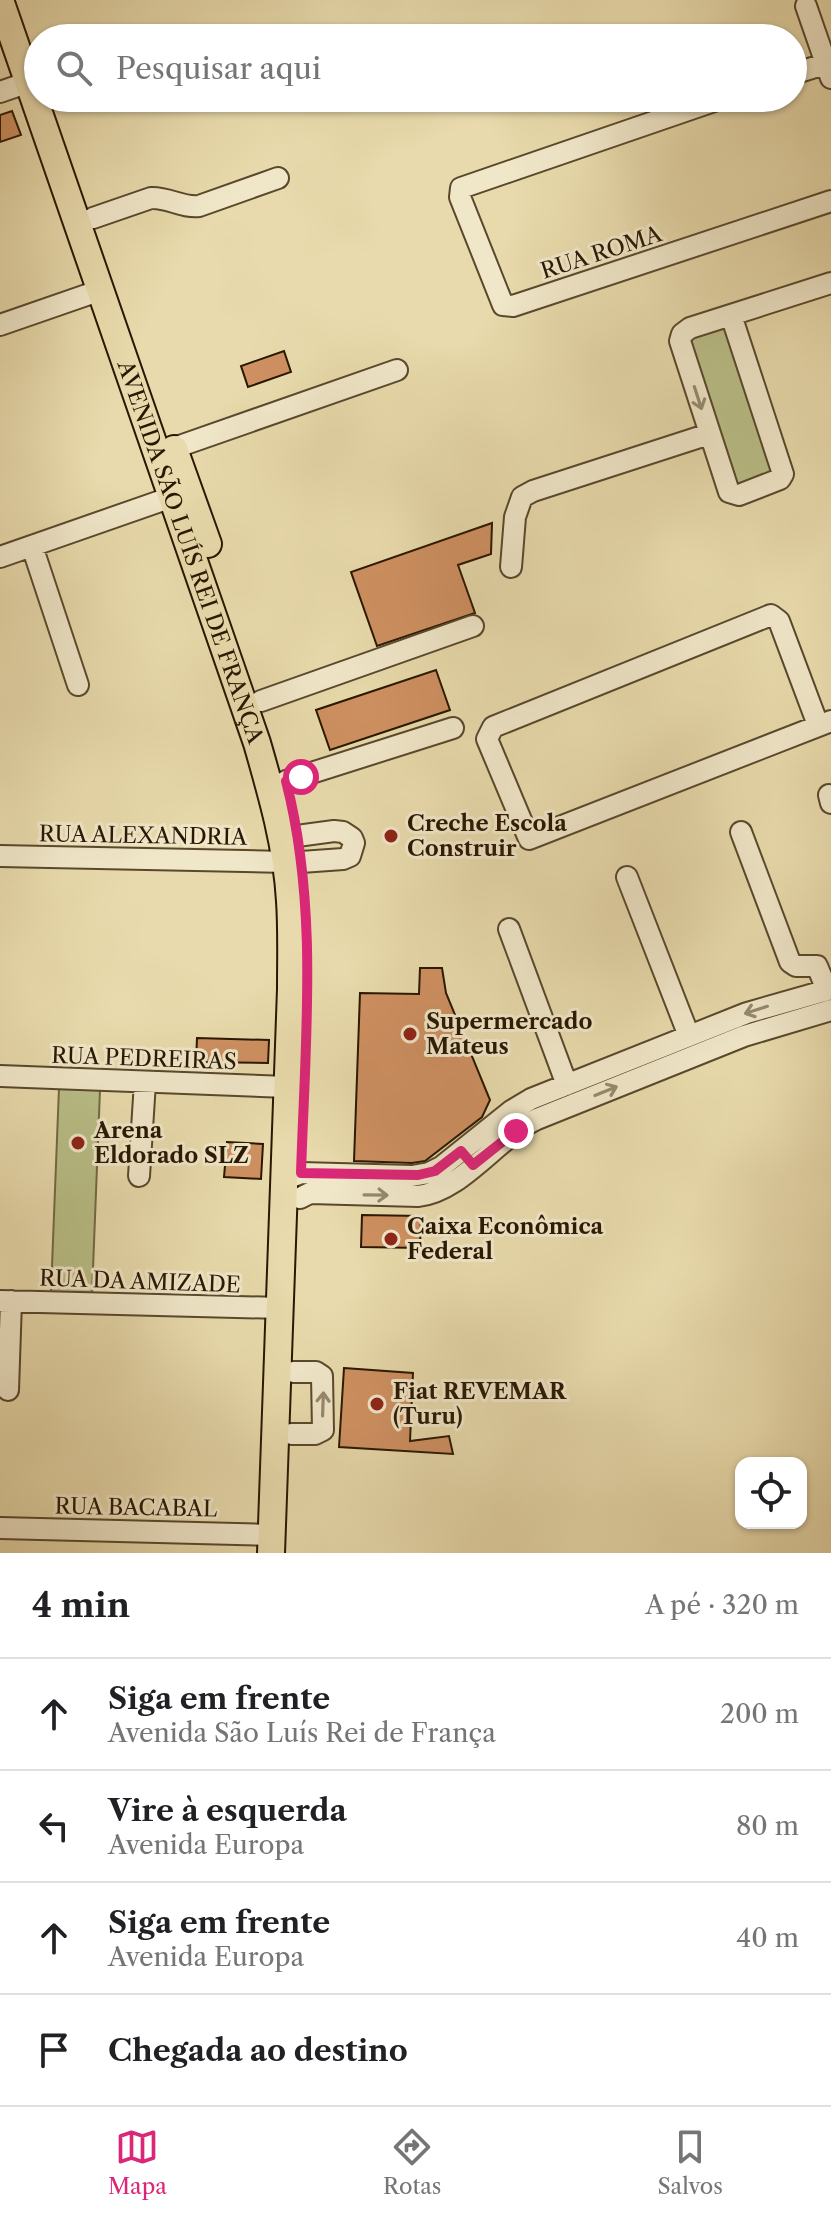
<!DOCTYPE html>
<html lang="pt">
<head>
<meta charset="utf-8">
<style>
  :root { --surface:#fff; --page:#f6f6f6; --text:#202124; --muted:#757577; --line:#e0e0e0; --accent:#db2777 }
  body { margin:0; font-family:"Libre Caslon Text",serif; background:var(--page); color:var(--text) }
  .controls { position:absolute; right:24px; bottom:24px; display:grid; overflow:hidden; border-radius:16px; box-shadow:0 2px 6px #0004 }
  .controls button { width:72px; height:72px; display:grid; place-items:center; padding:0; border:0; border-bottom:2px solid var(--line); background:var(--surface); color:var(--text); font:40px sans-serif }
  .stop { position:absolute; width:24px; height:24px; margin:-18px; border:6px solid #db2777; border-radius:50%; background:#fff }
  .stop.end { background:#db2777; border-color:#fff; box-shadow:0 2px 8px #0008 }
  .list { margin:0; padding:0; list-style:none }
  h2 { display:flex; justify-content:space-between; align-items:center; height:104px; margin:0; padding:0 32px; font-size:34px }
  h2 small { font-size:26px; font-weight:400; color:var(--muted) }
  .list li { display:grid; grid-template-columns:52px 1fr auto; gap:24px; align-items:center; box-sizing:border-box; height:112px; padding:0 32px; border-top:2px solid var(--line) }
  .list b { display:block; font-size:30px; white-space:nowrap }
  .list p { margin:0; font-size:26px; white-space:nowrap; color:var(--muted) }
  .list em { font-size:26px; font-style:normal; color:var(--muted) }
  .icon { flex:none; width:44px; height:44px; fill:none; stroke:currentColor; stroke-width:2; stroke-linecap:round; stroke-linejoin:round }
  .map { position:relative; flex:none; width:831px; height:1553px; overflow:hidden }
  .search { position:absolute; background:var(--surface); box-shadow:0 2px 6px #0004; left:24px; right:24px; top:24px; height:88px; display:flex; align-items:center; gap:20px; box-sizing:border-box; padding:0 28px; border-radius:44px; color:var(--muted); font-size:30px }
  .sheet { height:552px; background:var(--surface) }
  nav { display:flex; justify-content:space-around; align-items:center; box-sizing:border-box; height:112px; border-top:2px solid var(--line); background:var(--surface); font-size:22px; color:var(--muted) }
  nav a { display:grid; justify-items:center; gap:4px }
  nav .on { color:var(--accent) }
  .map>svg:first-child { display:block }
  .green { fill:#b9be87; stroke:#716a44; stroke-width:2 }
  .building { fill:#ce9061; stroke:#291702; stroke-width:2 }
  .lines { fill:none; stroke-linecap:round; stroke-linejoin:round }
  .minor-casing { stroke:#59482c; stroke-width:24 }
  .major-casing { stroke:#291702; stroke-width:30 }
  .minor { stroke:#f0e7c9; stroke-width:20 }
  .major { stroke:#e8daac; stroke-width:26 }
  .oneway { stroke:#96896f }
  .route { stroke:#db2777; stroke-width:10 }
  .poi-dot { fill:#8f2418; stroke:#f0e7c9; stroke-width:3 }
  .labels { text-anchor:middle; stroke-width:6; stroke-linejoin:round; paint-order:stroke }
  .street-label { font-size:22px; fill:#291702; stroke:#f0e7c9 }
  .poi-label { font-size:22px; font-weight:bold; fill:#291702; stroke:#f0e7c9; text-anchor:start }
</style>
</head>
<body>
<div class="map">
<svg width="831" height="1553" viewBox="0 0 831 1553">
  <rect width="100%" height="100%" fill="#e8daac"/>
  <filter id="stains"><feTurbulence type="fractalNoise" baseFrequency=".0025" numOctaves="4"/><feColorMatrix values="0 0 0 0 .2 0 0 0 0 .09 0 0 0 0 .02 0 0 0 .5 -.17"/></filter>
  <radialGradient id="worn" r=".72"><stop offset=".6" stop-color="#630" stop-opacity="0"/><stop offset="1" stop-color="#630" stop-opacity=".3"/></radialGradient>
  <path class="green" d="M 727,324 L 778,470 L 737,487 L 688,339 Z
    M 59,1088 L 100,1090 L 92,1294 L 51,1292 Z"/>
  <path class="building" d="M 12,111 L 21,135 L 0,142 L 0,115 Z
    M 284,351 L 291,372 L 248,387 L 241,366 Z
    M 492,523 L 491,554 L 458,565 L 475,613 L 377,646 L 351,572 Z
    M 436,670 L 450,710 L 330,750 L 316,710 Z
    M 420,968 L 442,968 L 446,993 L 490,1100 L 482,1117 L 425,1161 L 412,1163 L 354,1161 L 360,993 L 419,994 Z
    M 197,1038 L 269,1040 L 268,1063 L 196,1062 Z
    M 227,1142 L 263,1144 L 261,1179 L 224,1177 Z
    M 362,1215 L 421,1216 L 420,1248 L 361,1247 Z
    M 344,1368 L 413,1373 L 410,1441 L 449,1436 L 453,1454 L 339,1447 Z"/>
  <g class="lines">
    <g class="minor-casing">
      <path id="minor" d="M 806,6 L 831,78
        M 793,74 L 831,62
        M 0,92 L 29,82
        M 723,98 L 461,188 L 460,197 L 503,305 L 513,306 L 831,201
        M 93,218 L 151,198 C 168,197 182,208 199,206 L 278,178
        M 731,315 L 783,474 L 780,479 L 739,495 L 729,492 L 680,341 L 682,334 L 690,328 L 831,283
        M 0,325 L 101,290
        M 174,448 L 397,370
        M 32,546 L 78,685
        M 0,557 L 172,497
        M 511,567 L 515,517 L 522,497 L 533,491 L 709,434
        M 261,701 L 473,626
        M 818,725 L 779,621 L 771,615 L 493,727 L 487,739 L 529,839 L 831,721
        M 286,781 L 453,728
        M 829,795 L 831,803
        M 741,832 L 790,962 L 796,966 L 817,966 L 827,990
        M 297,836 L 334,831 L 343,832 L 352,838 L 354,843 L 350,856 L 343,859 L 301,862
        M 0,856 L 286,862
        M 627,877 L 689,1036
        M 509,929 L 567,1085
        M 0,1076 L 287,1087
        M 139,1176 L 145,1082
        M 284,1180 L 301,1173 L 412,1176 L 429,1173 L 441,1167 L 511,1111 L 531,1099 L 747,1013 L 831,989
        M 300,1198 L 310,1193 L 418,1196 C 461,1192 497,1138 537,1119 L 744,1036 L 831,1010
        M 0,1301 L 280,1308
        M 8,1390 L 11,1301
        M 291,1434 L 315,1434 L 323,1430 L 322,1376 L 316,1372 L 293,1372
        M 0,1528 L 272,1535"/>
    </g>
    <g class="major-casing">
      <g id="major">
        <path id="s1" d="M 0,0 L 257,743 C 272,795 287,847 290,901 C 292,930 291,960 291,989 L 271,1553"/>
        <path d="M 174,449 L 208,544"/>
      </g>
    </g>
    <use href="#minor" class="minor"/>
    <use href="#major" class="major"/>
  </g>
  <defs><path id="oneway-shaft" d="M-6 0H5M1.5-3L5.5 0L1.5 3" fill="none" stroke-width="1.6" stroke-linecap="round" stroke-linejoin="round" transform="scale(2)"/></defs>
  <g class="oneway">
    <use href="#oneway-shaft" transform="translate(698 398) rotate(72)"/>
    <use href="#oneway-shaft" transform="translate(756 1010) rotate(162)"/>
    <use href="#oneway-shaft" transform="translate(606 1091) rotate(-22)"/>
    <use href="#oneway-shaft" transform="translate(376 1195) rotate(1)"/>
    <use href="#oneway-shaft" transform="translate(323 1404) rotate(-88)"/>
  </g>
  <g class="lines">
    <path class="route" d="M 301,777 L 286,781 C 319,909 305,1043 301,1173 L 418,1175 L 435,1171 L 461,1151 L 473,1165 L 516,1131"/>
  </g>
  <g class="poi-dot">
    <circle cx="391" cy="836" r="8"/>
    <circle cx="410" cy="1034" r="8"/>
    <circle cx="78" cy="1143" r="8"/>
    <circle cx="391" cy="1239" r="8"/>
    <circle cx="377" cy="1404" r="8"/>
  </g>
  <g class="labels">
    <g class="street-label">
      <text transform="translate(601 252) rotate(-18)" y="8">RUA ROMA</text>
      <text dy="8" stroke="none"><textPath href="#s1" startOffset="584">AVENIDA SÃO LUÍS REI DE FRANÇA</textPath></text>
      <text transform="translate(143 835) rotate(1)" y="8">RUA ALEXANDRIA</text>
      <text transform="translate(144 1058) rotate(2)" y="8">RUA PEDREIRAS</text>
      <text transform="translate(140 1281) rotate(2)" y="8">RUA DA AMIZADE</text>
      <text transform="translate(136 1507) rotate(1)" y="8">RUA BACABAL</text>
    </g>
    <g class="poi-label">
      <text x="407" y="831">Creche Escola<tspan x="407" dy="25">Construir</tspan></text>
      <text x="426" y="1029">Supermercado<tspan x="426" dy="25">Mateus</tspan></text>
      <text x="94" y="1138">Arena<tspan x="94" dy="25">Eldorado SLZ</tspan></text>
      <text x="407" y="1234">Caixa Econômica<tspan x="407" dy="25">Federal</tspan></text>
      <text x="393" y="1399">Fiat REVEMAR<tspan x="393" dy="25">(Turu)</tspan></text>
    </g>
  </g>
  <rect width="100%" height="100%" filter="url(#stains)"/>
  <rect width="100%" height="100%" fill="url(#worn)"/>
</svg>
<div class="controls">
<button><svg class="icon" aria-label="locate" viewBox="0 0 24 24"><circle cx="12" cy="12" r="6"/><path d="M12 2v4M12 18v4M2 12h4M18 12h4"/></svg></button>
</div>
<div class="stop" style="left:301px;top:777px"></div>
<div class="stop end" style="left:516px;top:1131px"></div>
<div class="search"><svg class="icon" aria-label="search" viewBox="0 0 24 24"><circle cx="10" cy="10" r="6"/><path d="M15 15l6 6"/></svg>Pesquisar aqui</div>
</div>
<section class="sheet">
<h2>4 min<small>A pé · 320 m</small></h2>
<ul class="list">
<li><svg class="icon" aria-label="ahead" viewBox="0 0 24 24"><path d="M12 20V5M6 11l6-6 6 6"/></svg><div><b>Siga em frente</b><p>Avenida São Luís Rei de França</p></div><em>200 m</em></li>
<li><svg class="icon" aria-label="left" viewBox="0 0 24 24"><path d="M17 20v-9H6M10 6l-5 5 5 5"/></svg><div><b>Vire à esquerda</b><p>Avenida Europa</p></div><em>80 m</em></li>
<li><svg class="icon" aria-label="ahead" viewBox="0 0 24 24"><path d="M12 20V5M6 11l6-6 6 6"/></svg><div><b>Siga em frente</b><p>Avenida Europa</p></div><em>40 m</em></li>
<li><svg class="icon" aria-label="arrive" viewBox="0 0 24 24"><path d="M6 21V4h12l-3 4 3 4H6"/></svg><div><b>Chegada ao destino</b></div></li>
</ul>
</section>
<nav>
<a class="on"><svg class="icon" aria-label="map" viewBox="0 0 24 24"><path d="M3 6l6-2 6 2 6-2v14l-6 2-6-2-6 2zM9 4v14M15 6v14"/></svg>Mapa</a>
<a><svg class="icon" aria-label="directions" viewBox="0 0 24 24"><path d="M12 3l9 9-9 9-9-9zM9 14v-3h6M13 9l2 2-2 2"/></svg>Rotas</a>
<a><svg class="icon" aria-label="saved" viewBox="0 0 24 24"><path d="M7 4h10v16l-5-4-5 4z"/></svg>Salvos</a>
</nav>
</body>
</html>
